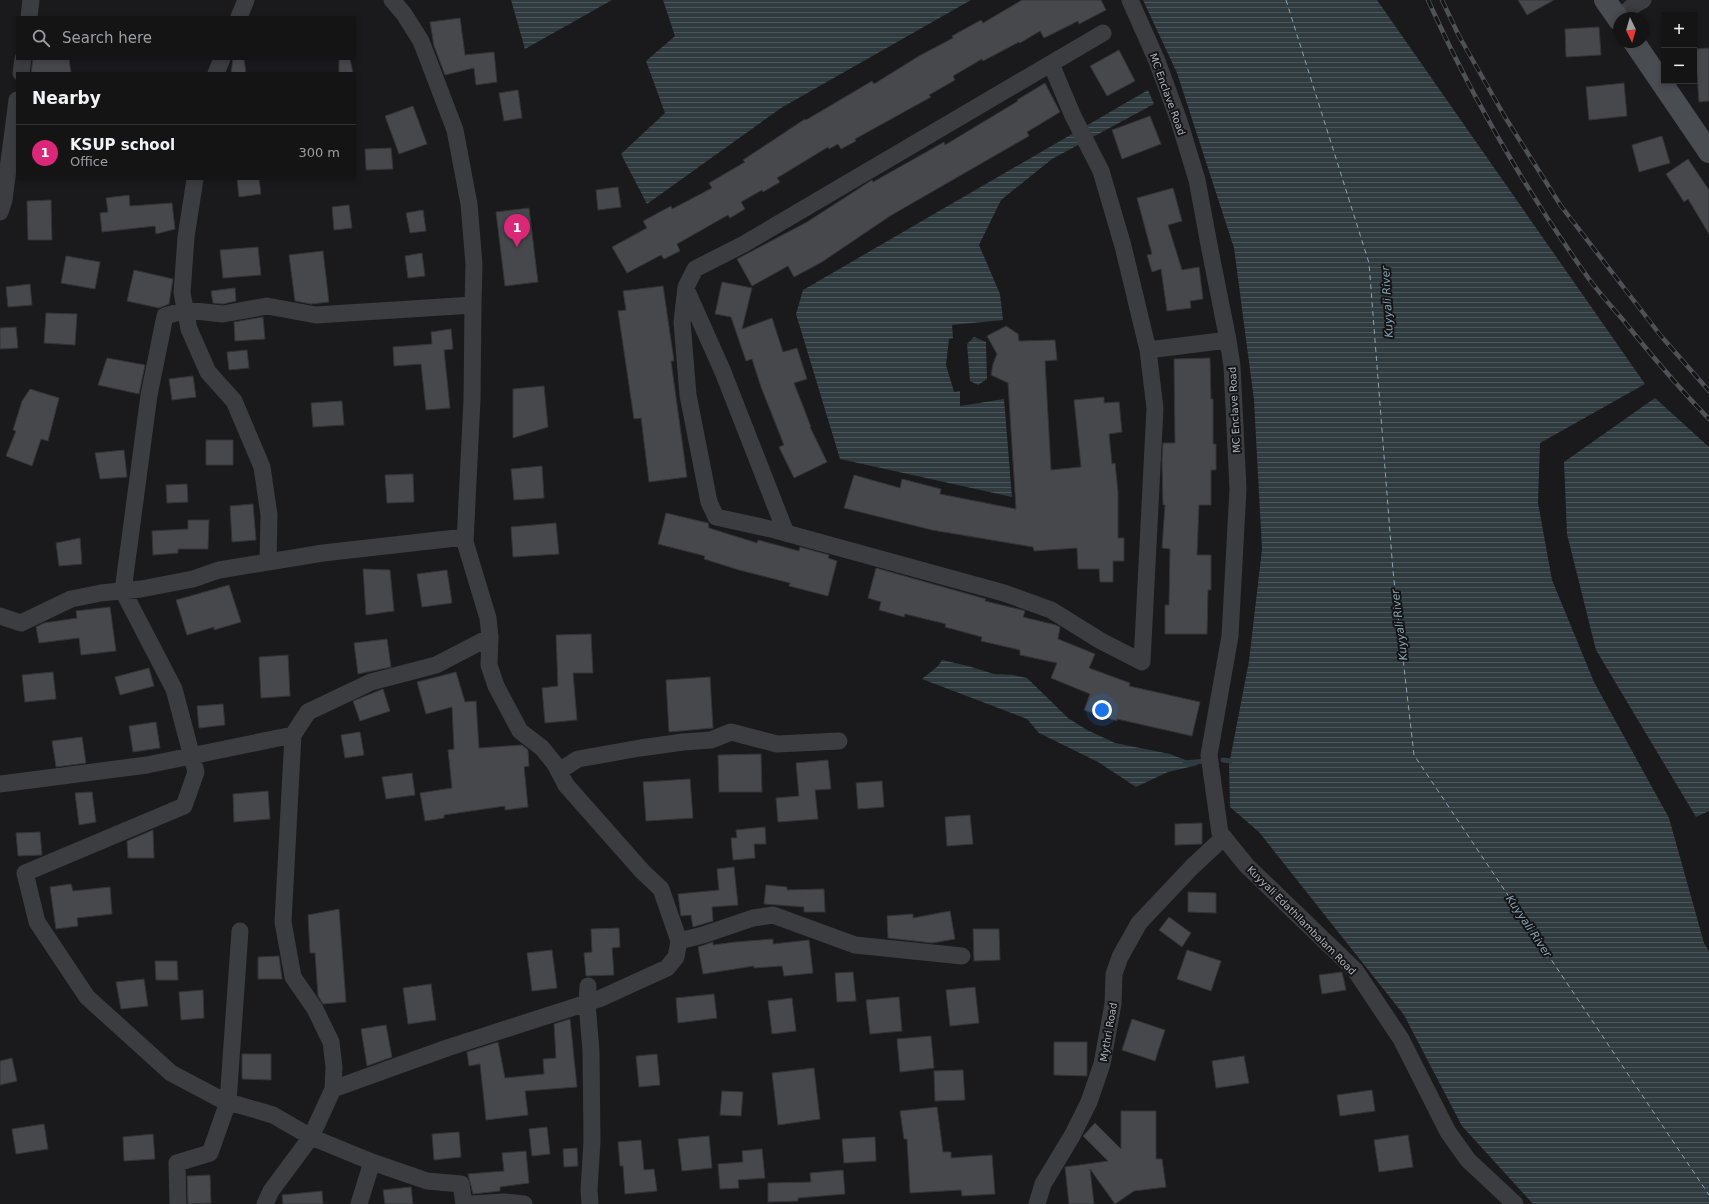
<!DOCTYPE html>
<html lang="en">
<head>
<meta charset="utf-8">
<style>
  :root { --surface:#141415; --page:#1d1d1e; --text:#f1f3f6; --muted:#9d9ea0; --line:#333334; --accent:#db2777 }
  body { margin:0; font-family:"DejaVu Sans",sans-serif; background:var(--page); color:var(--text) }
  .controls { position:absolute; right:12px; top:12px; display:grid; overflow:hidden; border-radius:0px; box-shadow:0 2px 6px #0003 }
  .controls button { width:36px; height:36px; display:grid; place-items:center; padding:0; border:0; border-bottom:1px solid var(--line); background:var(--surface); color:var(--text); font:20px sans-serif }
  .compass { position:absolute; left:1613px; top:12px; width:36px; height:36px; border-radius:50%; background:var(--surface); box-shadow:0 2px 6px #0003; rotate:175deg }
  .you { position:absolute; left:1102px; top:710px; width:14px; height:14px; margin:-10px; border:3px solid #fff; border-radius:50%; background:#1a73e8; box-shadow:0 0 0 6px #1a73e833 }
  .badge { display:grid; place-items:center; width:26px; height:26px; border-radius:50%; background:var(--accent); color:#fff; font-size:13px; font-weight:700 }
  .pin { position:absolute; translate:-50% -33px; filter:drop-shadow(0 1px 2px #0008) }
  .pin::after { content:''; position:absolute; top:21px; width:14px; height:12px; background:inherit; clip-path:polygon(0 0,100% 0,50% 100%) }
  .list { margin:0; padding:0; list-style:none }
  h2 { display:flex; justify-content:space-between; align-items:center; height:52px; margin:0; padding:0 16px; font-size:17px }
  h2 small { font-size:13px; font-weight:400; color:var(--muted) }
  .list li { display:grid; grid-template-columns:26px 1fr auto; gap:12px; align-items:center; box-sizing:border-box; height:56px; padding:0 16px; border-top:1px solid var(--line) }
  .list b { display:block; font-size:15px; white-space:nowrap }
  .list p { margin:0; font-size:13px; white-space:nowrap; color:var(--muted) }
  .list em { font-size:13px; font-style:normal; color:var(--muted) }
  .icon { flex:none; width:22px; height:22px; fill:none; stroke:currentColor; stroke-width:2; stroke-linecap:round; stroke-linejoin:round }
  .map { position:relative; flex:none; width:1709px; height:1204px; overflow:hidden }
  .search { position:absolute; background:var(--surface); box-shadow:0 2px 6px #0003; left:16px; top:16px; width:340px; height:44px; display:flex; align-items:center; gap:10px; box-sizing:border-box; padding:0 14px; border-radius:0px; color:var(--muted); font-size:15px }
  .panel { position:absolute; background:var(--surface); box-shadow:0 2px 6px #0003; left:16px; top:72px; width:340px; height:108px; border-radius:0px }
  .map>svg:first-child { display:block }
  .water { fill:url(#water-rules) }
  .lines { fill:none; stroke-linecap:round; stroke-linejoin:round }
  .stream { stroke:#303b40; stroke-width:5 }
  .ferry { stroke:#87a4b3; stroke-width:1; stroke-dasharray:5 4; stroke-linecap:butt }
  .building { fill:#47484c; stroke:#343438 }
  .street { stroke:#3b3d41; stroke-width:17 }
  .secondary { stroke:#494c51; stroke-width:22 }
  .rail-casing { stroke:#4e5156; stroke-width:4.5 }
  .rail { stroke:#151517; stroke-width:3; stroke-dasharray:9; stroke-linecap:butt }
  .labels { text-anchor:middle; stroke-width:4; stroke-linejoin:round; paint-order:stroke }
  .street-label { font-size:10px; fill:#adb3bb; stroke:#151517 }
  .water-label { font-size:11px; font-style:italic; fill:#87a4b3; stroke:#151517 }
</style>
</head>
<body>
<div class="map">
<svg width="1709" height="1204" viewBox="0 0 1709 1204">
  <defs>
    <pattern id="water-rules" width="6" height="5" patternUnits="userSpaceOnUse"><rect width="6" height="5" fill="#303b40"/><path d="M0 2.5h6" fill="none" stroke="#4b555a"/></pattern>
  </defs>
  <rect width="100%" height="100%" fill="#1a1a1c"/>
  <path class="water" d="M 511,0 L 612,0 L 525,49 Z
    M 663,0 L 971,0 L 781,108 L 647,204 L 621,154 L 665,113 L 646,61 L 675,36 Z
    M 1143,0 L 1377,0 L 1645,384 L 1540,443 L 1538,503 L 1552,580 L 1594,682 L 1669,818 L 1704,943 L 1709,951 L 1709,1204 L 1533,1204 L 1462,1126 L 1404,1015 L 1259,832 L 1230,807 L 1229,765 L 1249,661 L 1262,549 L 1254,400 L 1234,248 L 1177,73 Z
    M 1148,90 L 1154,104 L 1052,159 L 1001,200 L 979,245 L 1000,294 L 1003,320 L 952,325 L 953,338 L 949,339 L 946,365 L 954,392 L 960,391 L 960,406 L 1004,399 L 1012,497 L 840,459 L 796,314 L 803,290 Z
    M 974,337 L 986,342 L 987,379 L 978,385 L 970,381 L 967,344 Z
    M 1655,398 L 1709,447 L 1709,811 L 1696,817 L 1596,650 L 1567,534 L 1564,462 Z
    M 942,660 L 968,666 L 994,674 L 1013,675 L 1027,678 L 1068,718 L 1087,730 L 1115,743 L 1170,754 L 1198,765 L 1168,772 L 1136,787 L 1098,762 L 1039,733 L 1027,719 L 922,679 L 938,666 Z"/>
  <g class="lines">
    <path class="stream" d="M 1223,760 L 1230,761
      M 1185,763 L 1205,761"/>
    <path class="ferry" d="M 1286,0 L 1369,263 L 1393,571 L 1414,755 L 1709,1195"/>
  </g>
  <path class="building" d="M 1022,0 L 1101,0 L 1106,10 L 1079,24 L 1078,21 L 1044,38 L 1040,31 L 1020,43 L 1019,42 L 983,61 L 982,59 L 953,76 L 955,80 L 929,95 L 931,97 L 855,139 L 856,141 L 841,149 L 838,144 L 829,149 L 828,147 L 777,178 L 780,182 L 763,192 L 762,190 L 741,202 L 745,209 L 730,218 L 728,215 L 677,244 L 680,251 L 664,259 L 661,255 L 627,273 L 612,247 L 647,228 L 643,221 L 671,206 L 672,209 L 712,188 L 709,183 L 745,162 L 743,160 L 805,119 L 806,120 L 872,81 L 874,84 L 919,56 L 953,38 L 952,36 L 981,20 L 983,23 Z
    M 1518,0 L 1554,0 L 1527,15 Z
    M 460,18 L 465,55 L 494,52 L 497,82 L 476,85 L 474,68 L 445,75 L 434,46 L 430,22 Z
    M 1599,27 L 1601,55 L 1566,57 L 1565,29 Z
    M 1709,48 L 1709,101 L 1699,102 L 1695,49 Z
    M 1119,50 L 1135,81 L 1107,96 L 1090,66 Z
    M 33,59 L 69,59 L 71,73 L 31,73 Z
    M 233,59 L 244,59 L 246,73 L 231,73 Z
    M 339,59 L 350,59 L 353,73 L 339,73 Z
    M 1045,83 L 1060,112 L 1027,132 L 1029,136 L 890,216 L 822,262 L 794,277 L 788,266 L 752,286 L 737,259 L 807,222 L 872,180 L 873,182 L 944,142 L 945,145 L 1018,101 L 1017,100 Z
    M 1624,83 L 1627,116 L 1589,120 L 1586,87 Z
    M 518,90 L 522,118 L 504,121 L 499,93 Z
    M 413,106 L 427,144 L 399,154 L 385,116 Z
    M 1150,116 L 1161,144 L 1122,159 L 1112,130 Z
    M 1662,136 L 1670,163 L 1639,172 L 1632,145 Z
    M 391,148 L 393,169 L 366,170 L 365,149 Z
    M 1688,159 L 1709,190 L 1709,234 L 1688,199 L 1684,202 L 1666,174 Z
    M 237,179 L 259,179 L 261,194 L 239,197 Z
    M 618,187 L 621,207 L 598,210 L 596,190 Z
    M 1173,188 L 1182,221 L 1168,225 L 1182,270 L 1199,267 L 1203,299 L 1190,301 L 1191,308 L 1167,311 L 1161,269 L 1152,272 L 1147,255 L 1152,254 L 1137,198 Z
    M 129,195 L 130,206 L 172,203 L 175,229 L 156,234 L 155,226 L 102,232 L 100,213 L 108,212 L 106,198 Z
    M 51,200 L 52,240 L 28,240 L 27,201 Z
    M 349,205 L 352,228 L 334,230 L 332,207 Z
    M 529,208 L 538,282 L 505,286 L 496,212 Z
    M 423,210 L 426,231 L 410,233 L 406,213 Z
    M 258,247 L 261,275 L 223,278 L 220,250 Z
    M 323,251 L 329,302 L 311,304 L 295,301 L 289,255 Z
    M 422,253 L 425,276 L 408,278 L 405,256 Z
    M 66,256 L 100,262 L 95,289 L 61,283 Z
    M 134,270 L 173,279 L 169,304 L 159,308 L 127,301 Z
    M 722,282 L 752,288 L 742,329 L 772,318 L 783,352 L 797,348 L 807,379 L 794,383 L 811,427 L 810,427 L 827,462 L 794,478 L 779,447 L 784,445 L 761,387 L 752,359 L 746,361 L 731,317 L 715,314 Z
    M 30,284 L 32,305 L 8,307 L 6,287 Z
    M 663,286 L 674,361 L 671,361 L 687,477 L 649,482 L 641,418 L 634,419 L 618,311 L 626,310 L 623,291 Z
    M 235,288 L 236,301 L 223,304 L 213,303 L 211,291 Z
    M 46,313 L 77,314 L 75,345 L 44,343 Z
    M 263,317 L 265,339 L 235,341 L 234,322 Z
    M 1006,326 L 1018,334 L 1019,341 L 1055,340 L 1057,360 L 1045,361 L 1051,470 L 1081,467 L 1074,400 L 1104,397 L 1104,403 L 1119,402 L 1122,432 L 1109,434 L 1112,464 L 1115,463 L 1118,492 L 1118,538 L 1124,538 L 1124,561 L 1113,561 L 1113,582 L 1100,582 L 1099,569 L 1078,569 L 1077,548 L 1034,551 L 1033,547 L 932,530 L 844,508 L 854,475 L 900,488 L 902,479 L 941,489 L 940,494 L 1016,509 L 1008,383 L 991,375 L 993,364 L 997,354 L 987,336 Z
    M 16,327 L 18,348 L 0,349 L 0,328 Z
    M 451,329 L 453,349 L 444,350 L 450,408 L 426,410 L 421,364 L 394,366 L 393,347 L 432,344 L 431,332 Z
    M 247,350 L 249,368 L 229,370 L 227,352 Z
    M 107,358 L 145,365 L 139,394 L 98,385 Z
    M 1210,358 L 1211,399 L 1213,399 L 1213,444 L 1216,444 L 1216,470 L 1211,470 L 1211,505 L 1199,505 L 1197,555 L 1211,555 L 1211,590 L 1208,590 L 1207,634 L 1165,634 L 1165,605 L 1169,605 L 1170,549 L 1162,548 L 1165,505 L 1163,505 L 1162,459 L 1163,443 L 1175,443 L 1174,359 Z
    M 193,376 L 196,397 L 172,400 L 169,379 Z
    M 544,386 L 548,427 L 513,438 L 513,389 Z
    M 30,389 L 59,398 L 48,441 L 41,439 L 32,466 L 6,456 L 16,431 L 13,430 L 22,401 Z
    M 342,401 L 344,425 L 313,427 L 311,403 Z
    M 206,440 L 233,440 L 233,465 L 206,465 Z
    M 124,450 L 127,477 L 100,479 L 95,453 Z
    M 542,466 L 544,498 L 514,500 L 511,469 Z
    M 413,474 L 414,502 L 387,503 L 385,475 Z
    M 187,484 L 188,502 L 167,503 L 166,485 Z
    M 253,504 L 256,540 L 232,542 L 230,506 Z
    M 666,513 L 708,523 L 709,528 L 757,543 L 758,540 L 799,551 L 800,547 L 829,555 L 828,558 L 837,561 L 828,596 L 789,586 L 790,583 L 739,570 L 704,559 L 705,556 L 658,544 Z
    M 188,520 L 209,520 L 208,549 L 178,549 L 178,553 L 153,555 L 152,531 L 188,529 Z
    M 556,523 L 559,554 L 513,557 L 511,527 Z
    M 80,538 L 82,564 L 59,566 L 56,543 Z
    M 876,568 L 986,599 L 985,601 L 1022,610 L 1025,611 L 1023,617 L 1056,625 L 1060,627 L 1058,639 L 1095,654 L 1089,668 L 1130,683 L 1129,686 L 1200,702 L 1192,736 L 1117,719 L 1117,721 L 1084,710 L 1090,694 L 1051,678 L 1057,663 L 1020,655 L 1020,650 L 981,641 L 982,637 L 945,627 L 946,624 L 905,614 L 904,617 L 879,610 L 881,602 L 868,598 Z
    M 363,569 L 390,570 L 394,611 L 366,615 Z
    M 447,570 L 452,603 L 422,607 L 417,574 Z
    M 229,585 L 241,622 L 214,630 L 214,627 L 187,635 L 176,600 Z
    M 110,607 L 116,651 L 81,655 L 79,638 L 39,643 L 36,627 L 44,623 L 77,618 L 76,611 Z
    M 591,634 L 593,673 L 573,673 L 577,720 L 545,723 L 542,688 L 558,686 L 556,635 Z
    M 387,639 L 391,667 L 358,674 L 354,643 Z
    M 288,655 L 290,696 L 261,698 L 259,657 Z
    M 149,668 L 154,686 L 120,695 L 115,677 Z
    M 53,672 L 56,699 L 25,702 L 22,675 Z
    M 456,672 L 465,702 L 476,701 L 479,748 L 522,745 L 528,750 L 529,766 L 524,767 L 528,807 L 505,810 L 505,806 L 444,815 L 444,818 L 425,821 L 420,793 L 452,788 L 448,750 L 454,749 L 452,707 L 426,714 L 417,682 Z
    M 710,677 L 713,728 L 669,732 L 666,680 Z
    M 383,689 L 390,711 L 360,721 L 353,701 Z
    M 223,704 L 225,725 L 199,728 L 197,706 Z
    M 156,722 L 160,748 L 133,752 L 129,726 Z
    M 360,732 L 364,755 L 345,758 L 341,735 Z
    M 82,737 L 86,763 L 56,767 L 52,741 Z
    M 761,754 L 762,792 L 719,792 L 718,755 Z
    M 828,760 L 831,789 L 815,790 L 818,819 L 778,822 L 776,798 L 799,796 L 796,763 Z
    M 412,773 L 415,795 L 386,799 L 382,777 Z
    M 690,779 L 693,818 L 646,821 L 643,782 Z
    M 882,781 L 884,807 L 858,809 L 856,783 Z
    M 268,791 L 270,819 L 234,822 L 233,794 Z
    M 92,792 L 96,822 L 79,825 L 75,793 Z
    M 970,815 L 973,844 L 947,846 L 945,817 Z
    M 1202,823 L 1202,844 L 1175,845 L 1175,824 Z
    M 765,827 L 766,844 L 754,844 L 755,858 L 733,860 L 731,838 L 737,838 L 736,830 Z
    M 153,830 L 154,858 L 128,858 L 127,841 Z
    M 40,832 L 42,855 L 18,856 L 16,833 Z
    M 734,867 L 738,905 L 712,907 L 713,921 L 693,927 L 691,915 L 681,916 L 678,894 L 719,890 L 717,869 Z
    M 71,884 L 73,891 L 110,887 L 112,914 L 77,918 L 78,926 L 56,929 L 50,887 Z
    M 766,885 L 787,887 L 787,890 L 824,889 L 825,912 L 804,912 L 804,907 L 764,904 Z
    M 1188,892 L 1216,893 L 1216,913 L 1188,912 Z
    M 339,909 L 346,1002 L 323,1004 L 318,996 L 315,953 L 310,953 L 308,915 Z
    M 950,911 L 955,939 L 932,943 L 888,938 L 887,916 L 913,914 L 913,918 Z
    M 1169,917 L 1191,933 L 1182,947 L 1159,930 Z
    M 619,928 L 620,947 L 612,948 L 614,975 L 586,976 L 584,953 L 592,952 L 591,929 Z
    M 973,929 L 999,929 L 1000,960 L 974,961 Z
    M 773,939 L 773,944 L 809,940 L 813,973 L 784,976 L 782,966 L 754,968 L 754,966 L 703,974 L 698,947 L 713,942 L 713,945 L 735,942 Z
    M 552,950 L 557,988 L 532,991 L 527,953 Z
    M 1187,950 L 1221,961 L 1211,991 L 1177,979 Z
    M 279,956 L 282,979 L 258,979 L 258,957 Z
    M 155,961 L 177,961 L 178,980 L 156,980 Z
    M 853,972 L 856,1001 L 837,1002 L 835,973 Z
    M 1342,972 L 1346,990 L 1322,994 L 1319,975 Z
    M 144,979 L 148,1006 L 121,1009 L 116,982 Z
    M 431,984 L 436,1020 L 408,1024 L 403,988 Z
    M 975,987 L 979,1023 L 950,1026 L 946,990 Z
    M 203,990 L 204,1018 L 181,1020 L 179,992 Z
    M 714,994 L 717,1018 L 678,1023 L 676,998 Z
    M 899,997 L 902,1031 L 870,1034 L 866,1000 Z
    M 792,998 L 796,1031 L 772,1034 L 768,1001 Z
    M 570,1019 L 577,1087 L 525,1091 L 528,1115 L 486,1120 L 480,1064 L 469,1066 L 467,1052 L 498,1042 L 505,1078 L 544,1074 L 543,1059 L 556,1058 L 554,1024 Z
    M 1132,1019 L 1165,1030 L 1155,1061 L 1122,1050 Z
    M 386,1025 L 392,1057 L 367,1066 L 361,1029 Z
    M 931,1036 L 934,1068 L 900,1072 L 897,1039 Z
    M 1054,1042 L 1087,1042 L 1087,1076 L 1054,1075 Z
    M 242,1054 L 271,1054 L 271,1080 L 242,1079 Z
    M 657,1054 L 660,1085 L 639,1087 L 636,1056 Z
    M 1244,1056 L 1249,1083 L 1216,1088 L 1212,1061 Z
    M 12,1058 L 17,1081 L 0,1085 L 0,1061 Z
    M 814,1068 L 820,1119 L 778,1125 L 772,1073 Z
    M 963,1070 L 965,1100 L 935,1101 L 934,1071 Z
    M 1372,1090 L 1375,1111 L 1340,1116 L 1337,1095 Z
    M 722,1091 L 743,1092 L 741,1116 L 720,1115 Z
    M 937,1107 L 943,1152 L 951,1152 L 951,1158 L 992,1155 L 995,1194 L 962,1196 L 961,1190 L 910,1193 L 907,1139 L 904,1139 L 900,1111 Z
    M 1121,1111 L 1156,1111 L 1156,1159 L 1162,1159 L 1166,1187 L 1134,1191 L 1115,1204 L 1090,1169 L 1094,1204 L 1069,1204 L 1065,1167 L 1108,1161 L 1083,1136 L 1095,1123 L 1121,1149 Z
    M 44,1124 L 48,1149 L 16,1154 L 12,1129 Z
    M 547,1127 L 550,1154 L 532,1156 L 529,1129 Z
    M 459,1132 L 461,1157 L 434,1160 L 432,1134 Z
    M 153,1134 L 155,1159 L 124,1161 L 123,1137 Z
    M 1408,1135 L 1413,1167 L 1379,1172 L 1374,1140 Z
    M 709,1136 L 712,1168 L 682,1171 L 678,1139 Z
    M 875,1137 L 876,1161 L 844,1163 L 842,1139 Z
    M 641,1140 L 644,1170 L 654,1169 L 657,1191 L 625,1194 L 623,1166 L 620,1166 L 618,1142 Z
    M 577,1148 L 578,1166 L 564,1167 L 563,1149 Z
    M 762,1149 L 765,1178 L 738,1180 L 739,1188 L 720,1189 L 718,1164 L 743,1162 L 742,1151 Z
    M 526,1151 L 529,1183 L 500,1187 L 500,1191 L 473,1194 L 468,1174 L 504,1171 L 502,1153 Z
    M 843,1170 L 845,1194 L 798,1198 L 798,1201 L 768,1202 L 768,1183 L 811,1182 L 810,1173 Z
    M 210,1175 L 211,1203 L 188,1204 L 187,1176 Z
    M 411,1187 L 413,1204 L 385,1204 L 383,1190 Z
    M 322,1191 L 323,1204 L 283,1204 L 282,1195 Z"/>
  <g class="lines">
    <path class="street" d="M 1130,0 L 1157,61 L 1179,121 L 1197,180 L 1210,250 L 1228,340 L 1232,366 L 1238,489 L 1230,636 L 1209,755 L 1220,833 L 1247,866 L 1355,970 L 1401,1039 L 1448,1132 L 1468,1160 L 1515,1204
      M 29,17 L 31,0
      M 239,17 L 246,0
      M 1619,18 L 1634,5 L 1643,0
      M 1103,33 L 744,244 L 695,269 L 686,287 L 682,322 L 688,395 L 709,502 L 716,517 L 775,530 L 1004,593 L 1051,610 L 1101,641 L 1142,662 L 1155,408 L 1148,350 L 1228,340
      M 1051,64 L 1073,116 L 1101,171 L 1123,246 L 1148,350
      M 21,73 L 23,59
      M 216,73 L 222,59
      M 195,179 L 186,237 L 182,293 L 189,329 L 208,372 L 234,401 L 262,467 L 269,515 L 268,562
      M 0,212 L 4,200 L 17,100
      M 686,289 L 723,372 L 786,533
      M 0,616 L 21,623 L 71,599 L 101,593 L 141,589 L 193,579 L 219,570 L 323,553 L 465,537
      M 559,771 L 578,759 L 640,748 L 683,742 L 711,740 L 731,732 L 777,744 L 839,741
      M 0,784 L 147,765 L 293,735
      M 679,941 L 703,935 L 753,918 L 773,915 L 855,945 L 962,956
      M 588,986 L 587,1003 L 591,1051 L 592,1141 L 589,1190 L 590,1204
      M 333,1089 L 447,1048 L 599,999 L 667,968 L 676,957 L 679,941 L 661,889 L 642,871 L 566,785 L 555,764 L 542,748 L 520,731 L 496,686 L 489,665 L 490,637
      M 178,1204 L 177,1163 L 210,1153 L 228,1102 L 240,931
      M 265,1204 L 271,1191 L 311,1137 L 333,1089 L 334,1067 L 331,1042 L 315,1009 L 293,977 L 283,922 L 293,735 L 308,712 L 371,682 L 436,665 L 490,637 L 488,618 L 465,542 L 472,400 L 473,305 L 474,264 L 469,204 L 455,130 L 421,41 L 404,14 L 392,0
      M 359,1204 L 372,1162
      M 464,1204 L 461,1184 L 427,1181 L 372,1162 L 311,1137 L 273,1115 L 222,1100 L 171,1073 L 87,997 L 37,922 L 25,873 L 184,806 L 196,772 L 174,689 L 123,591 L 149,395 L 165,316 L 186,310 L 223,314 L 267,306 L 316,315 L 473,305
      M 472,1204 L 504,1202 L 524,1204
      M 1037,1204 L 1043,1184 L 1072,1136 L 1089,1102 L 1102,1064 L 1113,1004 L 1114,974 L 1120,957 L 1139,923 L 1192,867 L 1224,837"/>
    <path class="secondary" d="M 1605,0 L 1619,20
      M 1634,42 L 1709,152"/>
    <g class="rail-casing">
      <path id="rail" d="M 1428,0 C 1472,98 1527,192 1589,279 C 1600,294 1612,307 1624,321 C 1651,355 1679,388 1709,419
        M 1442,0 L 1459,36 L 1505,117 L 1561,206 L 1661,336 L 1709,391"/>
    </g>
    <use href="#rail" class="rail"/>
  </g>
  <g class="labels">
    <g class="street-label">
      <text transform="translate(1168 94) rotate(70)" y="4">MC Enclave Road</text>
      <text transform="translate(1234 410) rotate(-93)" y="4">MC Enclave Road</text>
      <text transform="translate(1302 920) rotate(45)" y="4">Kuyyali Edathilambalam Road</text>
      <text transform="translate(1108 1032) rotate(-80)" y="4">Mythri Road</text>
    </g>
    <g class="water-label">
      <text transform="translate(1387 302) rotate(-93)" y="4">Kuyyali River</text>
      <text transform="translate(1399 625) rotate(-97)" y="4">Kuyyali River</text>
      <text transform="translate(1529 926) rotate(56)" y="4">Kuyyali River</text>
    </g>
  </g>
</svg>
<div class="controls">
<button>+</button>
<button>−</button>
</div>
<svg class="compass" viewBox="-18 -18 36 36"><path d="M0-13l5 13h-10z" fill="#e53935"/><path d="M0 13l5-13h-10z" fill="#9d9ea0"/></svg>
<div class="you"></div>
<div class="pin badge" style="left:517px;top:247px">1</div>
<div class="search"><svg class="icon" aria-label="search" viewBox="0 0 24 24"><circle cx="10" cy="10" r="6"/><path d="M15 15l6 6"/></svg>Search here</div>
<section class="panel">
<h2>Nearby<small></small></h2>
<ul class="list">
<li><span class="badge">1</span><div><b>KSUP school</b><p>Office</p></div><em>300 m</em></li>
</ul>
</section>
</div>
</body>
</html>
